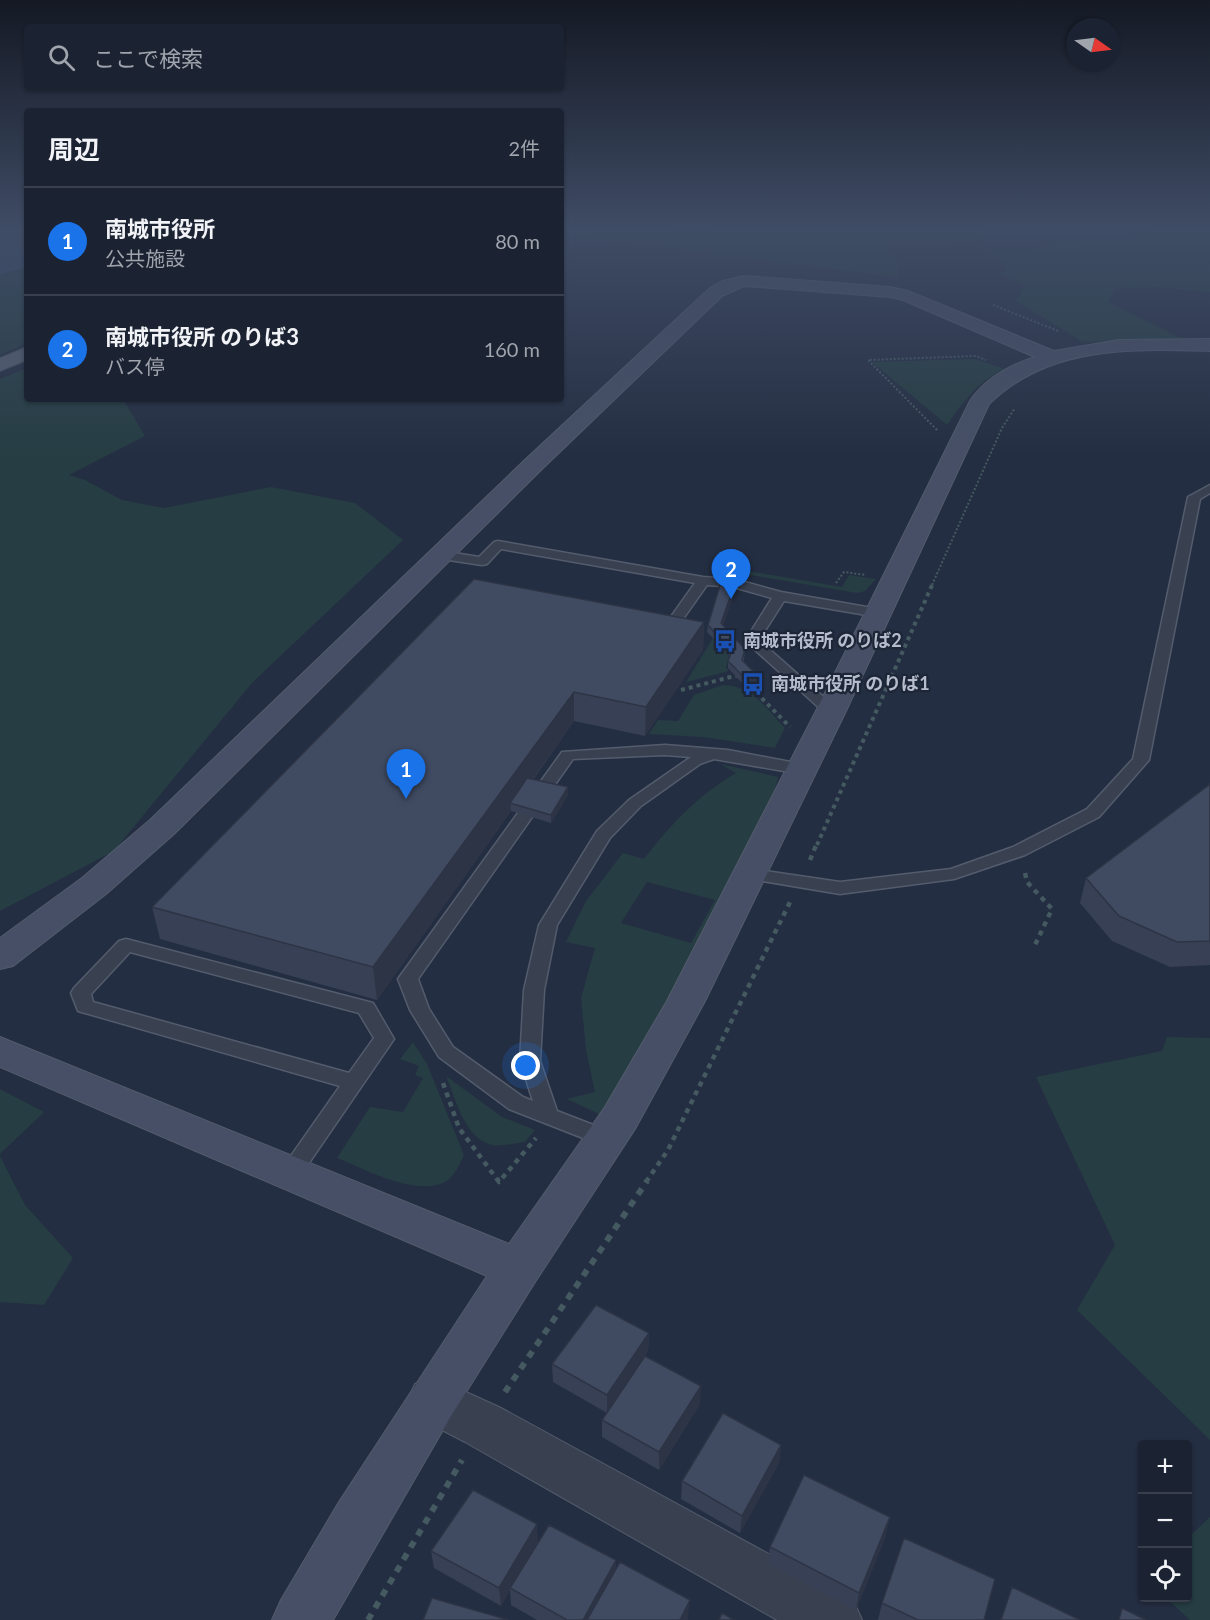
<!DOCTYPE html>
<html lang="ja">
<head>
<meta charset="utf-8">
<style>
  :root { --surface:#1b2232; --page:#242a3a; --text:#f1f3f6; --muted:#a0a4ac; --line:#393f4d; --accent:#1a73e8 }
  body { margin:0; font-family:Lato,"Noto Sans JP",sans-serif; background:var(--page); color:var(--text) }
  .controls { position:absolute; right:18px; bottom:18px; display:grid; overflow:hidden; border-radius:6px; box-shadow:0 2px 4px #0004 }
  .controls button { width:54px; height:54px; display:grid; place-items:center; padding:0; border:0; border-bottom:2px solid var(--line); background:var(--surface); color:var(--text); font:30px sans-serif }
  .compass { position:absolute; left:1066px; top:18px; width:54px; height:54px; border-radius:50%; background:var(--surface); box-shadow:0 2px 4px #0004; rotate:104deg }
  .you { position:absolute; left:526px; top:1066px; width:21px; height:21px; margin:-15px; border:4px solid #fff; border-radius:50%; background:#1a73e8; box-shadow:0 0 0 9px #1a73e833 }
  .badge { display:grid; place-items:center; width:39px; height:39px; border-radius:50%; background:var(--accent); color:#fff; font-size:20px; font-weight:700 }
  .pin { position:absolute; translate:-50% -50px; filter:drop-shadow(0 2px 3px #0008) }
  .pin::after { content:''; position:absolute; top:32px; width:21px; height:18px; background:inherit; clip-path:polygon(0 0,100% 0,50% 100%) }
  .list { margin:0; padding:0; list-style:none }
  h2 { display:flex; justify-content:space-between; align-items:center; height:78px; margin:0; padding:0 24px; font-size:26px }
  h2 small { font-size:20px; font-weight:400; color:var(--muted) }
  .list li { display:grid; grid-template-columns:39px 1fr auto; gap:18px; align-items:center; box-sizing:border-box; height:108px; padding:0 24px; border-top:2px solid var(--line) }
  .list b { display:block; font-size:22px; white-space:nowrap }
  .list p { margin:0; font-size:20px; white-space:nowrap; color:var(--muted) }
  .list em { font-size:20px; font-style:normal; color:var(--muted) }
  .icon { flex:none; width:33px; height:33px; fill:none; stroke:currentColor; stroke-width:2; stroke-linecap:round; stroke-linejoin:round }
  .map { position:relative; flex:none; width:1210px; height:1620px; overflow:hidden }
  .search { position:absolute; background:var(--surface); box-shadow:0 2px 4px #0004; left:24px; top:24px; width:540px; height:66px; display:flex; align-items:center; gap:15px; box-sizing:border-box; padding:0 21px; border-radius:6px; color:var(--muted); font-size:22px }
  .panel { position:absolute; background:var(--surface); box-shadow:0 2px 4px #0004; left:24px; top:108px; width:540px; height:294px; border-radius:6px }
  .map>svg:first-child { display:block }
  .green { fill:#263d43; fill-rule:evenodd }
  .water { fill:#37486a }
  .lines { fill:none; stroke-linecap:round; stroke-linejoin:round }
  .lane-casing { stroke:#535c6c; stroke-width:3 }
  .street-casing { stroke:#535c6c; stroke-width:2 }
  .secondary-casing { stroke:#535c6c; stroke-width:2 }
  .primary-casing { stroke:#424a5b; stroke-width:2 }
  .path-far3 { stroke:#445a60; stroke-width:2; stroke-dasharray:2 2; stroke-linecap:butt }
  .path-far2 { stroke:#445a60; stroke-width:4; stroke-dasharray:4 4; stroke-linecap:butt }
  .path-far1 { stroke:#445a60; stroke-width:4.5; stroke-dasharray:5 5; stroke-linecap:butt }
  .path { stroke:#445a60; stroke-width:6; stroke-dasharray:7 7; stroke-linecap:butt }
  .lane { fill:#394151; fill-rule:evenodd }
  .street { fill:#394151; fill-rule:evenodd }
  .secondary { fill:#464f65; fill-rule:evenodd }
  .primary { fill:#576071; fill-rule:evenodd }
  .wall { fill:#374054 }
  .shaded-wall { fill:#2d3445 }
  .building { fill:#404b62; stroke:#2d3445; stroke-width:1.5 }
  .labels { text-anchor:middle; stroke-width:4.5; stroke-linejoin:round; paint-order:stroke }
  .poi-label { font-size:18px; font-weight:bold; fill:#b5bccc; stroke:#1d2637; text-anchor:start }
</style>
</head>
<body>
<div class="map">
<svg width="1210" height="1620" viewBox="0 0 1210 1620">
  <rect width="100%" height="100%" fill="#242e42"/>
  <path class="green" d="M 561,230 L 671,230 L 687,233 L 711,230 L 995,230 C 982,231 981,239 970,241 C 947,247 920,244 897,244 L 889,247 L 888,251 L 898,263 L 898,277 L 561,235 Z
    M 1152,230 L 1210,230 L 1210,292 L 1154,287 L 1115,289 L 1108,302 L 1184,340 L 1083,342 L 1016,301 L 1025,285 L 998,274 L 1006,271 L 1004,262 L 975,247 L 1015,251 L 1090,239 L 1132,239 L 1137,232 Z
    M 27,267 L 27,343 L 0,355 L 0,274 Z
    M 975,359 L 1004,369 C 977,382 964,401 947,425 L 872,362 Z
    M 27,368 L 27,399 L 123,399 L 145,436 L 69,475 L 85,480 L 122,500 L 164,508 L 271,487 L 355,503 L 403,540 L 252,683 L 114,851 L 0,911 L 0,379 Z
    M 747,571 L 842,587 L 849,575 L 876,579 L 865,591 L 857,593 L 745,574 Z
    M 713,638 L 729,656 L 726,668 L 729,671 L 686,682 Z
    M 723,685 C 753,686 765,707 785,728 L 775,748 L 703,737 L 649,734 L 658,720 L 678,721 L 694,695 Z
    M 720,764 L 778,777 L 773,797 L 665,1012 L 601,1115 L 567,1099 L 595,1092 L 586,1050 L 581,998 L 595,948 L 566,942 L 586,901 L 623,853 L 644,859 C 670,825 698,795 736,773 ZM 647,882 L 715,900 L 691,943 L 621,923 Z
    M 1167,1037 L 1210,1038 L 1210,1440 L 1077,1310 L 1115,1245 L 1036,1077 L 1162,1051 Z
    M 413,1042 L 427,1064 L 464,1155 C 460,1164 454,1177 445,1182 C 417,1197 364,1169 337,1158 L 370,1107 L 403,1112 L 423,1078 L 415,1075 L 419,1066 L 400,1059 Z
    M 446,1076 L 502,1117 L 535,1130 L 525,1142 C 515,1143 501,1147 492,1145 C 464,1138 456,1099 446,1076 Z
    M 0,1089 L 44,1112 L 0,1154 Z
    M 0,1156 L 25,1205 L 73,1258 L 44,1305 L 0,1302 Z
    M 1210,1517 L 1210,1620 L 1190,1620 L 1166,1598 L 1188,1598 L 1188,1538 Z"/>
  <path class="water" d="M 0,230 L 27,230 L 27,267 L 0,274 Z"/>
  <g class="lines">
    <g class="lane-casing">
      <path id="lane" d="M 1210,485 L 1210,493 L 1200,499 L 1149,760 L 1099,817 L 1025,855 L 954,879 L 840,894 L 745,878 L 742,874 L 745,870 L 751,869 L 840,882 L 951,869 L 1013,847 L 1087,809 L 1133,759 L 1188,497 Z
        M 498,541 L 703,577 L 734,579 L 781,592 L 878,609 L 885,613 L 878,617 L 784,601 L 759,640 L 836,708 L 839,711 L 831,716 L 826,714 L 745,641 L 772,598 L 733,587 L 707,585 L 678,626 L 673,627 L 655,623 L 653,620 L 660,616 L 670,618 L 695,583 L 501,549 L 487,564 L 482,565 L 442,559 L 436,555 L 442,551 L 479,557 L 494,542 Z
        M 665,745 L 728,750 L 801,764 L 809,769 L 801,774 L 714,759 L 700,764 L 641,806 L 610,838 L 557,925 L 544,990 L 540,1061 L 557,1111 L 614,1133 L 617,1139 L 614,1145 L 606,1147 L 509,1109 L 439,1057 L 410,1010 L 398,979 L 562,752 ZM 665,755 L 691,757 L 629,800 L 597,831 L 539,925 L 524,990 L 520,1061 L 533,1101 L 523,1097 L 453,1047 L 429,1009 L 418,979 L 573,759 Z
        M 126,939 L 373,1003 L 394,1039 L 298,1179 L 290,1182 L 282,1179 L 279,1173 L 340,1086 L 78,1011 L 71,993 L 74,988 L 119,941 ZM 130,952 L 359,1013 L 374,1038 L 349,1073 L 93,1002 L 91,994 Z"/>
    </g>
    <g class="street-casing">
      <path id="street" d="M 433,1377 L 501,1408 L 853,1600 L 862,1620 L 777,1620 L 465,1442 L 415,1416 L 408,1400 L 415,1384 Z"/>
    </g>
    <g class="secondary-casing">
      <path id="secondary" d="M 744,276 L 890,287 L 908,291 L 1054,351 L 1119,340 L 1210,339 L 1210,351 C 1132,349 1049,345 989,404 L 846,711 L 705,1001 L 635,1129 L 535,1282 L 451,1416 L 333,1620 L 272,1620 L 281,1600 L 339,1502 L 487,1276 L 0,1067 L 0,1037 L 509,1244 L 605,1107 L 667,1001 L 816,711 L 970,401 C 985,379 1010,365 1035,357 L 903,300 L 890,297 L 744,286 L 722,296 L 543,468 L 174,834 L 106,894 L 13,966 L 0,969 L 0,938 L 82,878 L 150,820 L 527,458 L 710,288 L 723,281 Z"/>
    </g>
    <g class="primary-casing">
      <path id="primary" d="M 27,347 L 27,360 L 0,371 L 0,358 Z"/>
    </g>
    <path class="path-far3" d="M 993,305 L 1058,331
      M 937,430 L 868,360 L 976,356 L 986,360
      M 836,583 L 844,572 L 866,575
      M 932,585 L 1002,428 L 1015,408"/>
    <path class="path-far2" d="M 745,681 L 790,727
      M 681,690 L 738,675
      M 817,845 L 933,583"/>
    <path class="path-far1" d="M 810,860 L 817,843
      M 1025,873 L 1027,882 L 1052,909 L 1035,945
      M 443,1083 L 459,1128 L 499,1182 L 536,1138
      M 646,1182 L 668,1150 L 790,902"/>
    <path class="path" d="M 498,1181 L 500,1181
      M 505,1392 L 647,1181
      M 368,1620 L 462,1460"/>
    <use href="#lane" class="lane"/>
    <use href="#street" class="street"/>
    <use href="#secondary" class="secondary"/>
    <use href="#primary" class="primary"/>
  </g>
  <path class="wall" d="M 734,586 L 734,593 L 723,625 L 745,649 L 744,661 L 756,682 L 744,685 L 728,668 L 728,661 L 730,656 L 707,632 L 708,625 Z
    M 704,622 L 703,650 L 645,736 L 574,721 L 533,780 L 568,787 L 568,795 L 551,823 L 511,811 L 377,1000 L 160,939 L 152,907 Z
    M 1210,784 L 1210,965 L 1170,967 L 1112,941 L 1080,903 L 1086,878 Z
    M 649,1333 L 648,1351 L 616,1399 L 700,1404 L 659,1470 L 602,1437 L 602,1420 L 607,1413 L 553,1382 L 552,1364 Z
    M 781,1445 L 779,1463 L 740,1533 L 681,1499 L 682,1481 Z
    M 886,1535 L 856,1610 L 768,1564 L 770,1547 Z
    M 538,1542 L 524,1565 L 616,1560 L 616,1570 L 688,1617 L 687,1620 L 537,1620 L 511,1605 L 510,1590 L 501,1606 L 434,1568 L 431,1551 Z
    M 882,1603 L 984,1620 L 878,1620 Z"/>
  <path class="shaded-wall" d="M 734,586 L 734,593 L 721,631 L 721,623 Z
    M 704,622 L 703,650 L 645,736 L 646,707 Z
    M 757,675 L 756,682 L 744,685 L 745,678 Z
    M 574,692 L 574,721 L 515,804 L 510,803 L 511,811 L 377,1000 L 373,967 Z
    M 568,787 L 568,795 L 551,823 L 551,815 Z
    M 649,1333 L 648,1351 L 607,1413 L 607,1395 Z
    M 701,1386 L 700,1404 L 659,1470 L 659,1452 Z
    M 781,1445 L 779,1463 L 740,1533 L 742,1516 Z
    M 890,1517 L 886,1535 L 856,1610 L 859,1593 Z
    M 537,1524 L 538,1542 L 511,1589 L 510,1588 L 510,1590 L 501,1606 L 499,1588 Z
    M 616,1560 L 616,1578 L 593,1620 L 583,1620 Z
    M 690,1600 L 688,1617 L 687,1620 L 680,1620 Z"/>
  <path class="building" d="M 474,579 L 704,622 L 646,707 L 574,692 L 373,967 L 152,907 Z
    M 720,585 L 734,586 L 721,623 L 745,649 L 742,660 L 757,675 L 745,678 L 728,661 L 732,651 L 708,625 Z
    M 527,778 L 568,787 L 551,815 L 510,803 Z
    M 1210,784 L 1210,941 L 1177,942 L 1119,916 L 1086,878 Z
    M 596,1305 L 649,1333 L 607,1395 L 552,1364 Z
    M 645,1356 L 701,1386 L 659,1452 L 602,1420 Z
    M 723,1413 L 781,1445 L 742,1516 L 682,1481 Z
    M 804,1475 L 890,1517 L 859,1593 L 770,1547 Z
    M 473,1490 L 537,1524 L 499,1588 L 431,1551 Z
    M 549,1525 L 616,1560 L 583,1620 L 567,1620 L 510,1588 Z
    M 904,1538 L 995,1579 L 984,1620 L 918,1620 L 882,1603 Z
    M 620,1562 L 690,1600 L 680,1620 L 587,1620 Z
    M 1012,1587 L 1080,1620 L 1001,1620 Z
    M 432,1598 L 509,1620 L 423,1620 Z
    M 1122,1608 L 1146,1620 L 1119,1620 Z
    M 722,1613 L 734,1620 L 719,1620 Z"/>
  <linearGradient id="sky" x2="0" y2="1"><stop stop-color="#141924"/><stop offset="0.5" stop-color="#3f4c65"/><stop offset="1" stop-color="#3f4c65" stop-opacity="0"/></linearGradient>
  <rect width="1210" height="457" fill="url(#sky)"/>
  <defs>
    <g id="bus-bare" transform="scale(1.8)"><path d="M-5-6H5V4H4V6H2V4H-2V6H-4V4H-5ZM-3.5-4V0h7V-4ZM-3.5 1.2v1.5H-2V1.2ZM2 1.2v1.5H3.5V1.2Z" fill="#1a4fb4" stroke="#1d2637" stroke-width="2.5" paint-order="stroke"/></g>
  </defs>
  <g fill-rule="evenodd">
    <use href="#bus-bare" x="725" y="641"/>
    <use href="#bus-bare" x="753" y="684"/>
  </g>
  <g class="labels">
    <g class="poi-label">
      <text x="743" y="647">南城市役所 のりば2</text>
      <text x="771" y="690">南城市役所 のりば1</text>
    </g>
  </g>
</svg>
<div class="controls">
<button>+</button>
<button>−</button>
<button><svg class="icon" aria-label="locate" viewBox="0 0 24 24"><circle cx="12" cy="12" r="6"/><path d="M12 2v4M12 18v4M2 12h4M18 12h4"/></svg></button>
</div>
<svg class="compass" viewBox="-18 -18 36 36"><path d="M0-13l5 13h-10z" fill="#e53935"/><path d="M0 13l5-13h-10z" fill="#a0a4ac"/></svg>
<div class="you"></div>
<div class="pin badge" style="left:406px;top:799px">1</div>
<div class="pin badge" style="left:731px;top:599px">2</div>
<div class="search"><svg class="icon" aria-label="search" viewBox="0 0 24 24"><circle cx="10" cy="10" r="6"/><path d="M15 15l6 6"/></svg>ここで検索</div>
<section class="panel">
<h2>周辺<small>2件</small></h2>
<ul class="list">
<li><span class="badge">1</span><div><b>南城市役所</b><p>公共施設</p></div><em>80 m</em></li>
<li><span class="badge">2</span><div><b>南城市役所 のりば3</b><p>バス停</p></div><em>160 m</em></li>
</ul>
</section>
</div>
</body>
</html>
